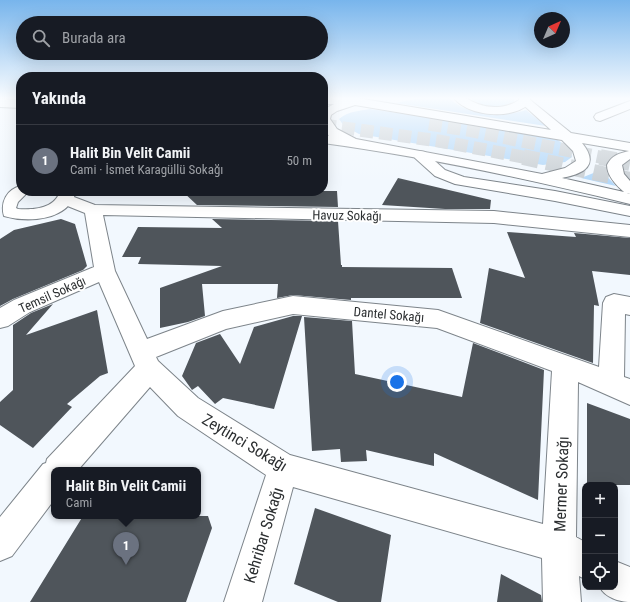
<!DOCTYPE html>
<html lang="tr">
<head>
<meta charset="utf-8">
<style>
  :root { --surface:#171b24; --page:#20242c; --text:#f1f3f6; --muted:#9ea1a6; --line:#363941; --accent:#d1a397 }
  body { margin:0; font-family:"Roboto Condensed",sans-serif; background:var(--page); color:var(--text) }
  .controls { position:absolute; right:12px; bottom:12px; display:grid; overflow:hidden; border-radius:8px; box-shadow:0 4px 16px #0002 }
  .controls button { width:36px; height:36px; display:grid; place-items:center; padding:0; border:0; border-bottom:1px solid var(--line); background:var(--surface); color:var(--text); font:20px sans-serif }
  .compass { position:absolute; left:534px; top:12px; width:36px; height:36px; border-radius:50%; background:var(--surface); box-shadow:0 4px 16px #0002; rotate:44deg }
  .you { position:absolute; left:397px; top:382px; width:14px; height:14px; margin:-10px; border:3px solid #fff; border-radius:50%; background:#1a73e8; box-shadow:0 0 0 6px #1a73e833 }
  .badge { display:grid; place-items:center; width:26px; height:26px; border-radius:50%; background:var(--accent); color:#fff; font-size:13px; font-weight:700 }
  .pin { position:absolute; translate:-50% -33px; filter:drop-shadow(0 1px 2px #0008) }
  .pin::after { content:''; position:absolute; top:21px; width:14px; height:12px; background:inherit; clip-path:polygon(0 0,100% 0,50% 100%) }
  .popup { position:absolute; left:51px; top:467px; width:150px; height:52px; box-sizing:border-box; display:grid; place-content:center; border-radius:8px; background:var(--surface); filter:drop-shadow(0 1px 3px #0005); font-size:13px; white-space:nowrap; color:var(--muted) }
  .popup b { font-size:15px; color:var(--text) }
  .popup::after { content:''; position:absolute; left:50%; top:100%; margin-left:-8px; border:8px solid transparent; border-top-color:var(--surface) }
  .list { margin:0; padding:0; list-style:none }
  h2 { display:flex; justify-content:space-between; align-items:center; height:52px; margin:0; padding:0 16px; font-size:17px }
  h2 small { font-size:13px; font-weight:400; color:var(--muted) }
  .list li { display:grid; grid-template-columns:26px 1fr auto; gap:12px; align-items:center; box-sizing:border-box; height:72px; padding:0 16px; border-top:1px solid var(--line) }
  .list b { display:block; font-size:15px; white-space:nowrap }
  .list p { margin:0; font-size:13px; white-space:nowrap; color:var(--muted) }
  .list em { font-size:13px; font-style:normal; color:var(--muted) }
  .icon { flex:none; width:22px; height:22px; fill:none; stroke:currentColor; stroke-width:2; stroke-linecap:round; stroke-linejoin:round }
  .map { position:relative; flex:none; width:630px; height:602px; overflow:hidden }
  .search { position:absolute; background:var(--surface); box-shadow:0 4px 16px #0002; left:16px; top:16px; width:312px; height:44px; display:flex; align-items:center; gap:10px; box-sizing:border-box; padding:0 14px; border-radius:22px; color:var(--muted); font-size:15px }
  .panel { position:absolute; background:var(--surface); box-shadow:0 4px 16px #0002; left:16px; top:72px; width:312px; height:124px; border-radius:16px }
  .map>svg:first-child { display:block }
  .green { fill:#b4d8f9 }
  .building { fill:#4f555b }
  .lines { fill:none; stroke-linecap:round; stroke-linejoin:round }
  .highway-tunnel-far1 { stroke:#cad0d5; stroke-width:13; stroke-dasharray:13 6; stroke-linecap:butt }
  .highway-tunnel { stroke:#cad0d5; stroke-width:16; stroke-dasharray:16 8; stroke-linecap:butt }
  .street-casing { stroke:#7d848a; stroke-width:2 }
  .secondary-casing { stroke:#7d848a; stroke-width:2 }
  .primary-casing { stroke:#7d848a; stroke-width:2 }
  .highway-casing { stroke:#7d848a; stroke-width:2 }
  .street { fill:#fff; fill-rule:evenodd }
  .secondary { fill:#fff; fill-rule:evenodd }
  .primary { fill:#fff; fill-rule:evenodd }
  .highway { fill:#fff; fill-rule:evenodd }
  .labels { text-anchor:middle; stroke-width:4; stroke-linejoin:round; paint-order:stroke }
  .street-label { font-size:13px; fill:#2c2f31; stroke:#fff }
  .near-street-label { font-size:16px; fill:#2c2f31; stroke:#fff }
</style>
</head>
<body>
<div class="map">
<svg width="630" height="602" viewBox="0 0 630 602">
  <rect width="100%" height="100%" fill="#f2f8fe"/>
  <path class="green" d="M 420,98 L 449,98 C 468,116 502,118 526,110 L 546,126 L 396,103 Z
    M 470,98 L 514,98 L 514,102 C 498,108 484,108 470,98 Z
    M 370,109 L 551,135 L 570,149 L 572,157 L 565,162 L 543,165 L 359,134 L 344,126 L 339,119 C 349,111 359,111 370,109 Z
    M 601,170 L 616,186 L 581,178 Z"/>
  <path class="building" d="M 398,178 L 491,200 L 490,209 L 445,209 L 382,205 Z
    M 182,191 L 337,191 L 338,207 L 197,205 Z
    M 61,219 L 75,224 L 87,266 L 83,270 L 13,299 L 0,306 L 0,239 L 14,230 Z
    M 212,219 L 338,221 L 341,265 L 342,265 L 342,267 L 452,268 L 462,298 L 351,298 L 351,300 L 293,295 L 277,298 L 278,284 L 202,284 L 205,316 L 188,322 L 160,328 L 160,288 L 222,266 L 138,264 L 141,257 L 122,257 L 138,227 L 222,228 Z
    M 507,232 L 576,237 L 574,233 L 630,238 L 630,275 L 592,271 L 599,306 L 594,305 L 593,363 L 480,323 L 489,268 L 525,278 Z
    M 53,304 L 26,335 L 97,310 L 108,373 L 100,376 L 67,404 L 72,407 L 33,448 L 0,425 L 0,402 L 13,390 L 13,325 L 31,313 Z
    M 293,316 L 302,316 L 274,409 L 223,398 L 215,404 L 198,386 L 192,390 L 182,376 L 196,343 L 220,334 L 240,364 L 254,327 Z
    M 304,317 L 352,321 L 355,374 L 462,397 L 473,343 L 544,370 L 538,500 L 434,453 L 434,466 L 366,450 L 367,461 L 341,462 L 340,449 L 312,451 Z
    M 587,403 L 630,419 L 630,485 L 587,485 Z
    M 315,508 L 391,535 L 381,602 L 338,602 L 294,584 Z
    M 83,516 L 208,516 L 212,528 L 186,602 L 30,602 Z
    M 501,574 L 541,595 L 542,602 L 497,602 Z"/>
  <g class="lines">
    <path class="highway-tunnel-far1" d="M 429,124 L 467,130 L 605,158
      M 323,125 L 439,141 L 528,158"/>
    <path class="highway-tunnel" d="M 523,157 L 630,180
      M 600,157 L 630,163"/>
    <g class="street-casing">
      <path id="street" d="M 630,101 L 630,109 L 600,121 L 596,120 L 594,117 L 596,114 Z
        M 420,151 L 425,152 L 445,170 L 464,177 L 555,191 L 630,206 L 630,216 L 555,201 L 455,184 L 435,176 L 415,158 L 413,155 L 415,152 Z
        M 66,194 L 95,205 L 494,211 L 630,225 L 630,237 L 494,223 L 103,215 L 115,271 L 147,339 L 223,311 L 293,296 L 438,310 L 599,367 L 603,303 L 606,297 L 614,294 L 630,297 L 630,315 L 625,314 L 624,377 L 630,379 L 630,405 L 578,382 L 576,537 L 585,542 L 585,579 L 579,576 L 581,602 L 543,602 L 542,558 L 293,487 L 262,602 L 224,602 L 266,475 L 178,416 L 150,387 L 78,470 L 54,470 L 54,500 L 12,556 L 0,561 L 0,517 L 43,464 L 46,463 L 47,459 L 135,366 L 99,282 L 30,312 L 8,326 L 0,328 L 0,308 L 14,300 L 94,267 L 85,213 L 60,203 L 58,199 L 60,195 ZM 293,314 L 437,328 L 552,371 L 543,524 L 290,455 L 198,398 L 158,361 L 156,357 L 226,329 Z
        M 615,561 L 630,567 L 630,602 C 620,602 604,597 600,587 L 615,587 Z"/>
    </g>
    <g class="secondary-casing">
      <path id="secondary" d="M 21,186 L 21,191 L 29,191 L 18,202 L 16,208 L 18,209 C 33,210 55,209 60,191 L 76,191 C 69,221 28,223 4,216 C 0,202 7,189 21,186 Z"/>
    </g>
    <g class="primary-casing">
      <path id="primary" d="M 454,98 C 466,96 468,100 478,104 C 491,109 507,108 519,100 L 519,98 L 529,98 L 531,101 C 517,121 468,117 454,98 Z"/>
    </g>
    <g class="highway-casing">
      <path id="highway" d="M 323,98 L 357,98 L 551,130 L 519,101 L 521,99 L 529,99 L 571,133 L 630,143 L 630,159 L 622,165 L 624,174 L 630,181 L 630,194 L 627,193 L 630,194 L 630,204 C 529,179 426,157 323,143 L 323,135 L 329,136 L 323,128 L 323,110 L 334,104 L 323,104 ZM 355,105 L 562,140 L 573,151 L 576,161 L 565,168 L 542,174 L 356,139 L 337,129 L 330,119 L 331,115 L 337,111 ZM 582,143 L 629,151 C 618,154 612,155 607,165 C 607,176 616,185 624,192 L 562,178 C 584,174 600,165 582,143 Z
        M 0,99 L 21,100 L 21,108 L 0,107 Z"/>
    </g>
    <use href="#street" class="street"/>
    <use href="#secondary" class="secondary"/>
    <use href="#primary" class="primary"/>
    <use href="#highway" class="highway"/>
  </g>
  <linearGradient id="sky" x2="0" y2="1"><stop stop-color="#78b5ec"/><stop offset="0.54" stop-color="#f9fcff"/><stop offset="1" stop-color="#f9fcff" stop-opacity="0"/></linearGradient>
  <rect width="630" height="182" fill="url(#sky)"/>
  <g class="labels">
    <g class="street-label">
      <text transform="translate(347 215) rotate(1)" y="5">Havuz Sokağı</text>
      <text transform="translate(52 294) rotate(-24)" y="5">Temsil Sokağı</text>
      <text transform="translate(389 314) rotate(5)" y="5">Dantel Sokağı</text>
    </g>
    <g class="near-street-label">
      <text transform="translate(245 442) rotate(31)" y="6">Zeytinci Sokağı</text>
      <text transform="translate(561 484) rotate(-88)" y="6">Mermer Sokağı</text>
      <text transform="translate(263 535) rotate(-73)" y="6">Kehribar Sokağı</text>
    </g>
  </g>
</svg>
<div class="controls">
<button>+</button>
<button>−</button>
<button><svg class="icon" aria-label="locate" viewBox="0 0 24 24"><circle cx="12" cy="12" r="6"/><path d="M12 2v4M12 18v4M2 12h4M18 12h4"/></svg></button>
</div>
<svg class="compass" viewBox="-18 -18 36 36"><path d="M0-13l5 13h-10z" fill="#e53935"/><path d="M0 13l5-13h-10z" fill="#9ea1a6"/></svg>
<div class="you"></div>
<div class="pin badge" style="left:126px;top:565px;background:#6b7280">1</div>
<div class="popup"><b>Halit Bin Velit Camii</b>Cami</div>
<div class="search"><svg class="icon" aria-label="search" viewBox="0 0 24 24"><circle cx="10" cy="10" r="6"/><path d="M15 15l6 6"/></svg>Burada ara</div>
<section class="panel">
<h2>Yakında<small></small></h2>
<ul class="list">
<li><span class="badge" style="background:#6b7280">1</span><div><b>Halit Bin Velit Camii</b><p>Cami · İsmet Karagüllü Sokağı</p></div><em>50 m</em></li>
</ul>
</section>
</div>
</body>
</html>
